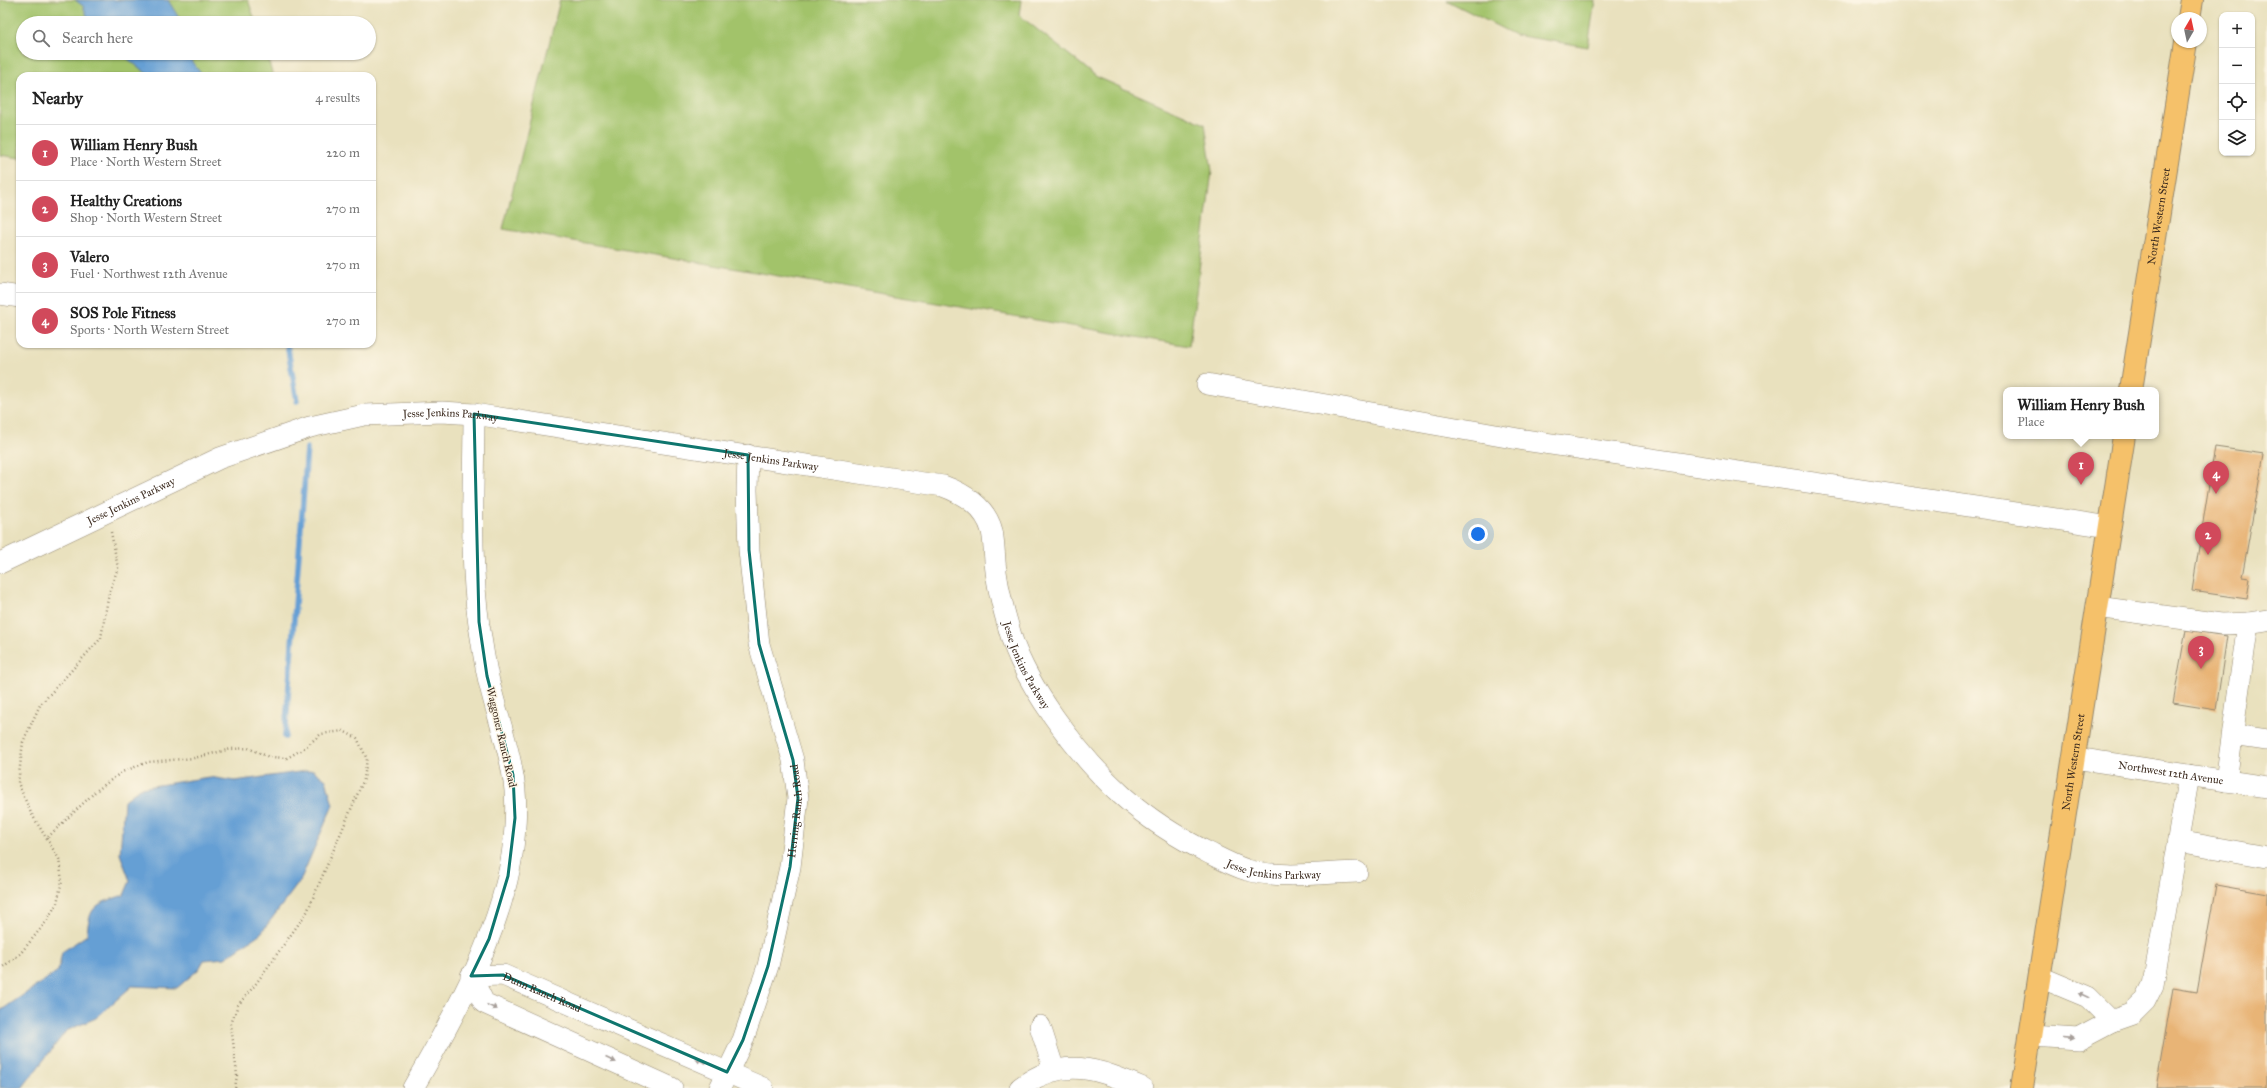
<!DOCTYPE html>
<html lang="en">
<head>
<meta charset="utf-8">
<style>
  :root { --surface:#fff; --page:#f2f2f2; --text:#222; --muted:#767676; --line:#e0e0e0; --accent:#d1495b }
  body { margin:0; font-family:"IM FELL Great Primer",serif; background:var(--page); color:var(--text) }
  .controls { position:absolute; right:12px; top:12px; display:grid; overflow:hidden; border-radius:8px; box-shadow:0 1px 3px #0004 }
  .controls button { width:36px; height:36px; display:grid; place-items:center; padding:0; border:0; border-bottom:1px solid var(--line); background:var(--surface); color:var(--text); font:20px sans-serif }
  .compass { position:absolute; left:2171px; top:12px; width:36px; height:36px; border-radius:50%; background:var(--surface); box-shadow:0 1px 3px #0004; rotate:9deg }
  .you { position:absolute; left:1478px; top:534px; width:14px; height:14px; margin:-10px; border:3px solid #fff; border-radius:50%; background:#1a73e8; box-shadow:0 0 0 6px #1a73e833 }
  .badge { display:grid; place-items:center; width:26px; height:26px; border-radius:50%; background:var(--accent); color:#fff; font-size:13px; font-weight:700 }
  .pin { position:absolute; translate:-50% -33px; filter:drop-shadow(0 1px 2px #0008) }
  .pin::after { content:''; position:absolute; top:21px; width:14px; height:12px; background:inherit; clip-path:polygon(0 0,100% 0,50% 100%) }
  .popup { position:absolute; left:2003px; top:387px; width:156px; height:52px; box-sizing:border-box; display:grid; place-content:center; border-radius:8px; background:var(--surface); filter:drop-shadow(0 1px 3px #0005); font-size:13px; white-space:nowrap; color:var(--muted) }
  .popup b { font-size:15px; color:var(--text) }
  .popup::after { content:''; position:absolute; left:50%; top:100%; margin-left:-8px; border:8px solid transparent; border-top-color:var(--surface) }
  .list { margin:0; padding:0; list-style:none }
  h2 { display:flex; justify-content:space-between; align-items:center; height:52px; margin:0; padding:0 16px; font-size:17px }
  h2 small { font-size:13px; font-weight:400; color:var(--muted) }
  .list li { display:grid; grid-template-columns:26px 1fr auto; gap:12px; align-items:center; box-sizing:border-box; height:56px; padding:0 16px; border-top:1px solid var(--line) }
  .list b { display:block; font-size:15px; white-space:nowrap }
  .list p { margin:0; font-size:13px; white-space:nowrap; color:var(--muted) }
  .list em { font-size:13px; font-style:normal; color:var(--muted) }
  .icon { flex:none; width:22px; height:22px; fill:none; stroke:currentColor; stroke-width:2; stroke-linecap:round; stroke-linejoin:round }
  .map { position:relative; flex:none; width:2267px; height:1088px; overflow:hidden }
  .search { position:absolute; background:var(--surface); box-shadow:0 1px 3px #0004; left:16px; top:16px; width:360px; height:44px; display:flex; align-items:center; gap:10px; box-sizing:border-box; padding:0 14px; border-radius:22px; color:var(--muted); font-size:15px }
  .panel { position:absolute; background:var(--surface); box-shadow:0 1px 3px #0004; left:16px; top:72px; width:360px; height:276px; border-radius:12px }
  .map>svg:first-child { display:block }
  .green { fill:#a2c36b; stroke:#6e7644 }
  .water { fill:#659fd4; stroke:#506479 }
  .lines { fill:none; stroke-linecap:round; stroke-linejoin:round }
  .stream { stroke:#659fd4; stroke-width:5.5 }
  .building { fill:#e8b476 }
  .minor-casing { stroke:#92866e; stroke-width:22 }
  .major-casing { stroke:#92866e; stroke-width:24 }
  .path { stroke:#92866e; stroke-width:2.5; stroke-dasharray:1 3; stroke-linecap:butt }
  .minor { stroke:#fff; stroke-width:21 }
  .major { stroke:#f5c16b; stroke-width:22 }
  .oneway { fill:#a79f9a }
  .marked { fill:none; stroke:#0f766e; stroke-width:3; stroke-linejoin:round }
  .labels { text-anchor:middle; stroke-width:3; stroke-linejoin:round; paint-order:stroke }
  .street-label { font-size:11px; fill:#3b2a1e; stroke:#fcf5e5 }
</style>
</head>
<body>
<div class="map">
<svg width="2267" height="1088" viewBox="0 0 2267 1088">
  <rect width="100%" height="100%" fill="#fcf5e5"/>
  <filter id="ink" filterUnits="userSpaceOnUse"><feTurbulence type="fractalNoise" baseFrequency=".025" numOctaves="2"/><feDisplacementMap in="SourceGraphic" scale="8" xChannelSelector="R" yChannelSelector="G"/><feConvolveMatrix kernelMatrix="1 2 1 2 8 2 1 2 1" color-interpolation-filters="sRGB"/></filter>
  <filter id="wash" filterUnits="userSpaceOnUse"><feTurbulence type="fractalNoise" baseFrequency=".012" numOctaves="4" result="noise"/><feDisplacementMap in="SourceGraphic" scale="16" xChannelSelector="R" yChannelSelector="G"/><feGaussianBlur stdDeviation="0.9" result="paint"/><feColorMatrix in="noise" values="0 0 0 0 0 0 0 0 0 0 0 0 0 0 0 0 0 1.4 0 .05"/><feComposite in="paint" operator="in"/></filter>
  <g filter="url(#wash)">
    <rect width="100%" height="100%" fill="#e9e1be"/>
    <path class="green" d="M 0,0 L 248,0 L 256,23 L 23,23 L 23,53 L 266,53 L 273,76 L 20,76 L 20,158 L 0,155 Z
      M 560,0 L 1021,0 L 1019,15 L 1097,77 L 1205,124 L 1212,171 L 1189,346 L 503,229 Z
      M 1446,0 L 1595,0 L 1588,47 L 1515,35 Z"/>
    <path class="water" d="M 75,0 L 168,0 L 182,23 L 90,23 L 83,6 Z
      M 120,53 L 190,53 L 192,62 L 203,76 L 150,76 Z
      M 313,770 L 326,780 L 333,805 L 300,881 L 261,933 L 225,958 L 204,960 L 199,969 L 177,988 L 132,986 L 96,1018 L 66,1031 L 22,1088 L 0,1088 L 0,1011 L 58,971 L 62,952 L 87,935 C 89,904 97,904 124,895 L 130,881 L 120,854 L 124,801 L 140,788 L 209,777 L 235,781 Z"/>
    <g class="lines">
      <path class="stream" d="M 287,344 L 297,401
        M 285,737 L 307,448"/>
    </g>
    <g id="blocks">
      <path class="building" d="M 2215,447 L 2264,454 L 2242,577 L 2250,578 L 2247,599 L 2192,591 Z
        M 2186,630 L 2227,636 L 2216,710 L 2173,703 Z
        M 2216,885 L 2267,894 L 2267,1088 L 2156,1088 L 2173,988 L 2197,992 Z"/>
    </g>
  </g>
  <g filter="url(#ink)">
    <use href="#blocks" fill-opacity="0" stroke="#92866e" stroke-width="1"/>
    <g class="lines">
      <g class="minor-casing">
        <g id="minor">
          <path d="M 0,294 L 20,297"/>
          <path d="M 1207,384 L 1524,440 L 2110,527"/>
          <path id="s1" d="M 0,563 L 220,458 L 310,427 L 364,415 L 442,412 L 474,414 L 943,486 C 963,493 986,507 992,531 C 995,546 994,562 997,578 C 1000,598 1006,619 1012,639 C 1021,667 1037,693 1054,717 C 1098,779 1140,819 1209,853 C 1221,859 1234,866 1247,870 C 1280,879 1323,873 1357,872"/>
          <path d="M 2097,607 L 2222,624 L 2248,623 L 2226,781"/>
          <path d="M 2248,623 L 2267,620"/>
          <path d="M 2233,735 L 2267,740"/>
          <path id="s2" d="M 2075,758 L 2267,787"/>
          <path d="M 2178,841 L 2267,857"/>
          <path d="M 2040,977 L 2088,997 L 2112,1021"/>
          <path d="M 1040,1026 L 1054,1070"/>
          <path d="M 2031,1036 L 2078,1039 L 2112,1021 L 2132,1014 L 2145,1001 L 2153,985 L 2189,775"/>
          <path d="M 413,1088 C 455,1015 506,924 514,839 C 516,818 517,796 513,776 C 508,742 495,710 488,677 C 484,660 482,642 479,625 C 469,557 474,483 474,414"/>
          <path id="s3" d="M 672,1088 L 484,1003 L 471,976 L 503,975 L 763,1088"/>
          <path id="s4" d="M 720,1088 L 743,1040 L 768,966 L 790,867 L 798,798 L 793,760 L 759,644 L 749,550 L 747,490 L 748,455"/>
          <path d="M 1020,1088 C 1062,1055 1099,1069 1143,1088"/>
        </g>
      </g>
      <g class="major-casing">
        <g id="major">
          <path d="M 2189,18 L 2192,0"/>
          <path id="s5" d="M 2131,390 L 2186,42"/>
          <path id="s6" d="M 2022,1088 L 2124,436"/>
        </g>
      </g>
      <path class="path" d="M 48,837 L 96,791 L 122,772 L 148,762 L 194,758 L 231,749 L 248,748 L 269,757 L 287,758 L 303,749 L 321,734 L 343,731 L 357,738 L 367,759 L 364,779 L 307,912 L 255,985 L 238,1005 L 231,1024 L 237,1075 L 235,1088
        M 0,969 L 20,954 L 46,922 L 57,903 L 62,881 L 59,859 L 31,813 L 18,783 L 23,742 L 40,705 L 101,638 L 109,593 L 118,568 L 111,532"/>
      <use href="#minor" class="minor"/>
      <use href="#major" class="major"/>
    </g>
    <defs><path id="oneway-solid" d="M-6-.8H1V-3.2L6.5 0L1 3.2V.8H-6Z"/></defs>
    <g class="oneway">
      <use href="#oneway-solid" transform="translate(2083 995) rotate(-155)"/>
      <use href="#oneway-solid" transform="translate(492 1007) rotate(24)"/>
      <use href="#oneway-solid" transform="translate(2069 1038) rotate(5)"/>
      <use href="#oneway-solid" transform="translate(611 1060) rotate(24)"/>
      <use href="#oneway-solid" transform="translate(701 1061) rotate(-157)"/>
    </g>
  </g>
  <path class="marked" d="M 474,414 L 748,455 L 749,550 L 759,644 L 793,760 L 798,798 L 790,867 L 768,966 L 743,1040 L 727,1072 L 503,975 L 471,976 L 489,939 L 508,876 L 515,818 L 513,775 L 487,676 L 479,622 Z"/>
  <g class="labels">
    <g class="street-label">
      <text dy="4" stroke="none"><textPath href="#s5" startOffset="176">North Western Street</textPath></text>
      <text dy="4" stroke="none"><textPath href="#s1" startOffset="481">Jesse Jenkins Parkway</textPath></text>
      <text dy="4" stroke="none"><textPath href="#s1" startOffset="805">Jesse Jenkins Parkway</textPath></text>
      <text dy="4" stroke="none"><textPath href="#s1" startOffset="145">Jesse Jenkins Parkway</textPath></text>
      <text dy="4" stroke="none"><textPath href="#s1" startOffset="1188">Jesse Jenkins Parkway</textPath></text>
      <text transform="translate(502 737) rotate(77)" y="4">Waggoner Ranch Road</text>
      <text dy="4" stroke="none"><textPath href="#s6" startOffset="330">North Western Street</textPath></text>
      <text dy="4" stroke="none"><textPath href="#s2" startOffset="97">Northwest 12th Avenue</textPath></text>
      <text dy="4" stroke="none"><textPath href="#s4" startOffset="289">Herring Ranch Road</textPath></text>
      <text dy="4" stroke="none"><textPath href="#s1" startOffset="1524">Jesse Jenkins Parkway</textPath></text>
      <text dy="4" stroke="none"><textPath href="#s3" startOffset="311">Dunn Ranch Road</textPath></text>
    </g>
  </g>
</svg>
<div class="controls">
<button>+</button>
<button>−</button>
<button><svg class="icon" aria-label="locate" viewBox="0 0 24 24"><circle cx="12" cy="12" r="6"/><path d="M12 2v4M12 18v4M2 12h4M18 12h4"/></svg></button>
<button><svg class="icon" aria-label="layers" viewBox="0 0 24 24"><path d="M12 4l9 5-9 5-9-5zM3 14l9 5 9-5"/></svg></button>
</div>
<svg class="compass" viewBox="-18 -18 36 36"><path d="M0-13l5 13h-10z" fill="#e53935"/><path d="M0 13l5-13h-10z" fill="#767676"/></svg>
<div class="you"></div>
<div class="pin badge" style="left:2081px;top:485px">1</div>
<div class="popup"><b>William Henry Bush</b>Place</div>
<div class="pin badge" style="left:2208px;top:555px">2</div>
<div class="pin badge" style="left:2201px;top:669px">3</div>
<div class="pin badge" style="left:2216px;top:494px">4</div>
<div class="search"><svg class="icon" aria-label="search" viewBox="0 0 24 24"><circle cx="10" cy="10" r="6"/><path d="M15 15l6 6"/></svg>Search here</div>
<section class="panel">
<h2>Nearby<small>4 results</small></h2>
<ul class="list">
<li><span class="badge">1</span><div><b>William Henry Bush</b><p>Place · North Western Street</p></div><em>220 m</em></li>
<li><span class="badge">2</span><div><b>Healthy Creations</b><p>Shop · North Western Street</p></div><em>270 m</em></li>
<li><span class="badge">3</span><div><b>Valero</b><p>Fuel · Northwest 12th Avenue</p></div><em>270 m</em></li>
<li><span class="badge">4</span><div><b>SOS Pole Fitness</b><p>Sports · North Western Street</p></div><em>270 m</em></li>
</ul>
</section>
</div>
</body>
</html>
